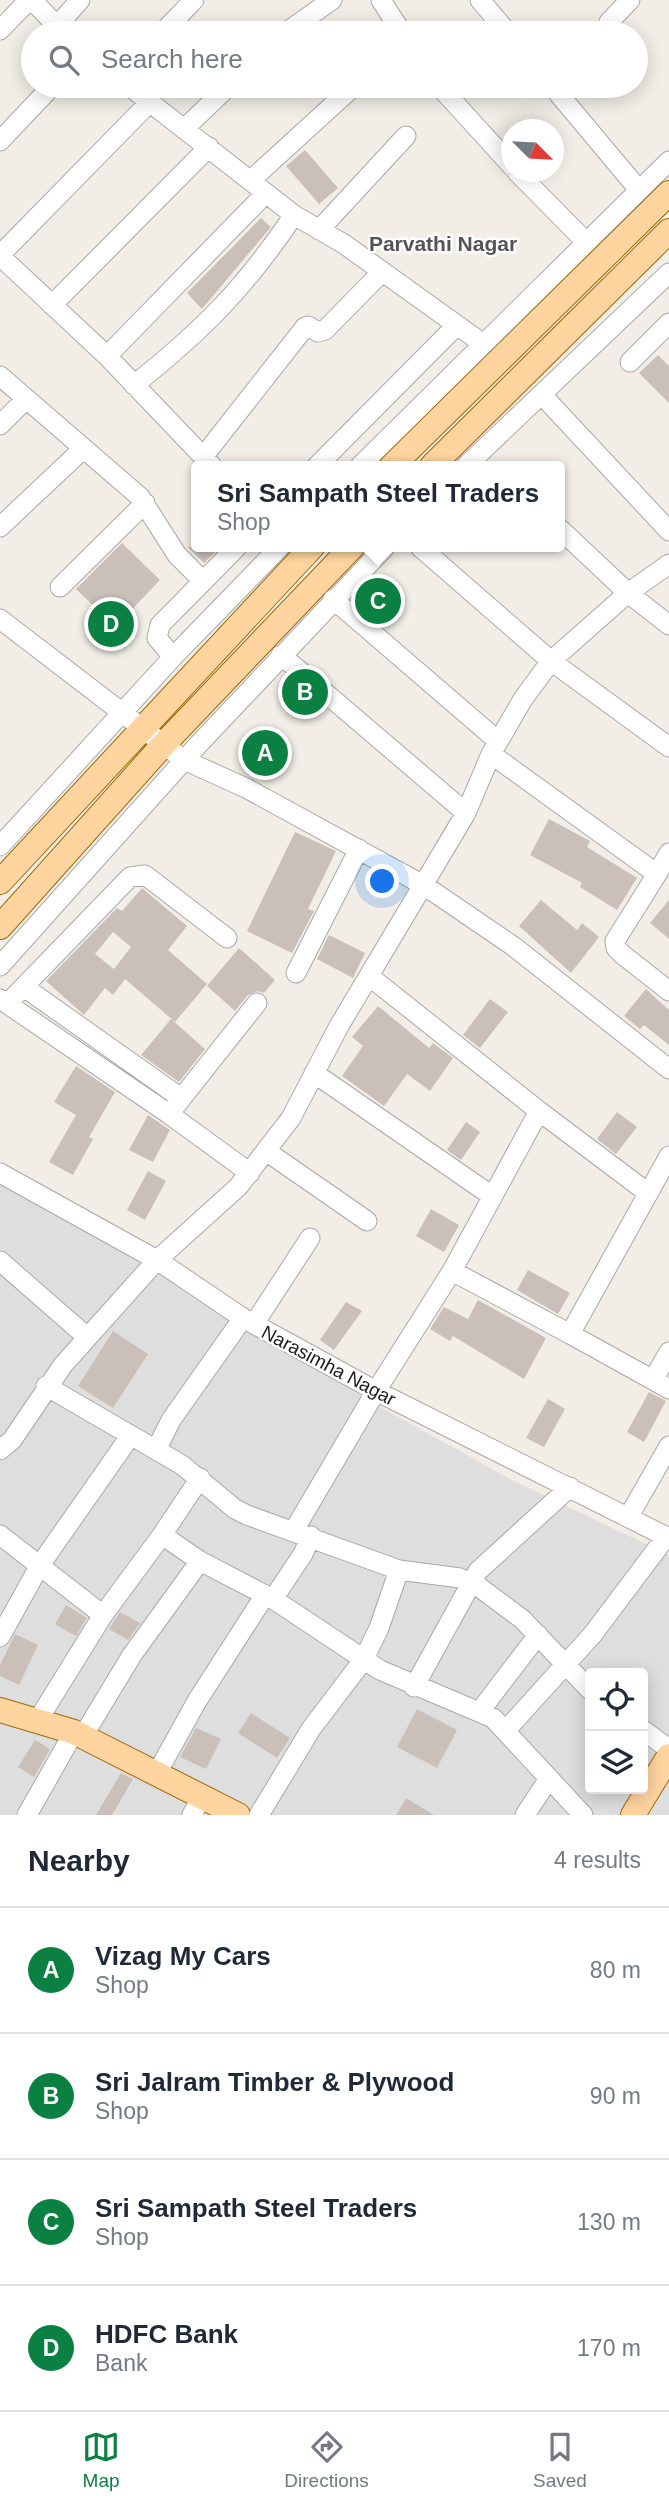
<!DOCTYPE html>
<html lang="en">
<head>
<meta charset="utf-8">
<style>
  :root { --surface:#fff; --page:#f6f6f7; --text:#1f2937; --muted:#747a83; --line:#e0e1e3; --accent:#0b8043 }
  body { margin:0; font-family:Arial,sans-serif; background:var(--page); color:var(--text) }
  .controls { position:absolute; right:21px; bottom:21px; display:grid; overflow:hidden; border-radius:7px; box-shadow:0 4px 18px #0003 }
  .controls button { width:63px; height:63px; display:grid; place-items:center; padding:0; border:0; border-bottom:2px solid var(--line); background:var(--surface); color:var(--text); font:35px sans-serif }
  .compass { position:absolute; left:501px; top:119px; width:63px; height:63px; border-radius:50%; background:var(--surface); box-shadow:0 4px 18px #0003; rotate:114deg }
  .you { position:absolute; left:383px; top:882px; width:24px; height:24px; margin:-18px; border:5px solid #fff; border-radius:50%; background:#1a73e8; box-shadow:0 0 0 10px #1a73e833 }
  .badge { display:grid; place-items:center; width:46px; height:46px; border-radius:50%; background:var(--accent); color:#fff; font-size:23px; font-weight:700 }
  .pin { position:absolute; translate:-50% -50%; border:4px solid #fff; box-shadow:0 2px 7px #0006 }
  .popup { position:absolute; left:191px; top:461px; width:374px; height:91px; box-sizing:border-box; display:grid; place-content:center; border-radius:7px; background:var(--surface); filter:drop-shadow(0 2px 5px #0005); font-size:23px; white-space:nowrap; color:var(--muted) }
  .popup b { font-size:26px; color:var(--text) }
  .popup::after { content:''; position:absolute; left:50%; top:100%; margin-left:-14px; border:14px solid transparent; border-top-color:var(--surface) }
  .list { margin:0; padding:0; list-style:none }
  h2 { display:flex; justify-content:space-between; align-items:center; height:91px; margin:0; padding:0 28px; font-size:30px }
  h2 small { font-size:23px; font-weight:400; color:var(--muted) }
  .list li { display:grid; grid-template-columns:46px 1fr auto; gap:21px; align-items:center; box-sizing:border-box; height:126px; padding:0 28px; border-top:2px solid var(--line) }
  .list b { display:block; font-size:26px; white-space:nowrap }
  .list p { margin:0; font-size:23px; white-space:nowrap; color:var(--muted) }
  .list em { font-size:23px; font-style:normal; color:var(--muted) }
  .icon { flex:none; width:38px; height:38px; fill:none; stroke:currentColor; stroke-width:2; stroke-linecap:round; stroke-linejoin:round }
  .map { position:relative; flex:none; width:669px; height:1815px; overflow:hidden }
  .search { position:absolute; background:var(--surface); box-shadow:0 4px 18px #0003; left:21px; right:21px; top:21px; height:77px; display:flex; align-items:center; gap:18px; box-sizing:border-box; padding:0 24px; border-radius:38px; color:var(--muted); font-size:26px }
  .sheet { height:595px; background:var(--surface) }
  nav { display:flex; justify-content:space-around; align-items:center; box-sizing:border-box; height:98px; border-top:2px solid var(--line); background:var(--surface); font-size:19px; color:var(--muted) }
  nav a { display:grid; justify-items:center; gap:4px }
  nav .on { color:var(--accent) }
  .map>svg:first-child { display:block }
  .residential { fill:#dfdede }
  .building { fill:#cac0b9; fill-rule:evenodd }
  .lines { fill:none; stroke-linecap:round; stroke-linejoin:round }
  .minor-casing { stroke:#a8a8a8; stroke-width:21 }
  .major-casing { stroke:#9e6700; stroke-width:26 }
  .minor { stroke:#fff; stroke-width:19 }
  .major { stroke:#ffd49f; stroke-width:24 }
  .labels { text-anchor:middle; stroke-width:5; stroke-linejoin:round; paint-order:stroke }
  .street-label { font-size:19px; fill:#212121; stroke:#fff }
  .neighbourhood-label { font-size:21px; font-weight:bold; fill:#545454; stroke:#fff }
</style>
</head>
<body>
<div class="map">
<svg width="669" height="1815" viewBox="0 0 669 1815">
  <rect width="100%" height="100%" fill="#f2eee7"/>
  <path class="residential" d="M 0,1174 L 178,1286 L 375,1404 L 510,1479 L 669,1555 L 669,1740 L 643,1783 L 643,1673 L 590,1673 L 590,1789 L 639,1789 L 623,1815 L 0,1815 Z
    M 669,1782 L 669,1815 L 649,1815 Z"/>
  <path class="building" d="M 305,150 L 338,188 L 319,204 L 286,166 Z
    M 261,218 L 271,227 L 202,309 L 187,293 Z
    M 658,355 L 669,366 L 669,403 L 639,373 Z
    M 122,543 L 160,580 L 115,627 L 76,589 Z
    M 188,547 L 220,547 L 204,563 Z
    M 549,819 L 590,841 L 587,847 L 637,878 L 617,910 L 580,887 L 582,883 L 530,855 Z
    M 295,832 L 336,851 L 308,909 L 314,911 L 292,953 L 247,931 Z
    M 142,888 L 187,926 L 168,950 L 207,984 L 175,1022 L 125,979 L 113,995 L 105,988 L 84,1015 L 46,981 L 117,908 L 122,911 ZM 113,932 L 131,947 L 114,969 L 95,954 Z
    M 541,900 L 577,930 L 582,923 L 599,937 L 571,973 L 519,926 Z
    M 669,900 L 669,939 L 650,923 Z
    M 329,935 L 365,953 L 353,978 L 317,959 Z
    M 239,948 L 275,980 L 264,993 L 258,991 L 248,995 L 235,1011 L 207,986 Z
    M 646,989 L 669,1010 L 669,1045 L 644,1025 L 640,1029 L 624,1016 Z
    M 490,999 L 508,1012 L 480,1048 L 463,1035 Z
    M 378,1006 L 429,1048 L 433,1043 L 453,1058 L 430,1091 L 407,1074 L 384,1106 L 342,1076 L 363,1046 L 352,1037 Z
    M 171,1019 L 205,1049 L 179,1082 L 141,1055 Z
    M 76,1066 L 115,1092 L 89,1137 L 93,1139 L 73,1175 L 49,1162 L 76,1115 L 54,1102 Z
    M 617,1112 L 637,1127 L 616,1154 L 597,1139 Z
    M 148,1115 L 170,1130 L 153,1162 L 129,1150 Z
    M 466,1122 L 480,1132 L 461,1160 L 447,1150 Z
    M 148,1171 L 166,1181 L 145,1220 L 127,1210 Z
    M 431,1209 L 459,1225 L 444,1252 L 416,1236 Z
    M 528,1270 L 570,1293 L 558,1314 L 517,1290 Z
    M 478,1300 L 546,1338 L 524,1379 L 453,1336 L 450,1341 L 430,1329 L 444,1307 L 468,1319 Z
    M 346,1302 L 362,1311 L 334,1350 L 320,1340 Z
    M 113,1331 L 148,1354 L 113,1408 L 78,1386 Z
    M 649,1392 L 666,1401 L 644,1442 L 627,1432 Z
    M 548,1399 L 565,1409 L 544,1447 L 526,1438 Z
    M 66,1605 L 87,1618 L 76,1636 L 55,1624 Z
    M 120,1612 L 140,1623 L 128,1640 L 109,1629 Z
    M 15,1634 L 38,1645 L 19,1685 L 0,1676 L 0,1665 Z
    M 417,1709 L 457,1730 L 437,1768 L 397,1747 Z
    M 251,1713 L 290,1738 L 277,1758 L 238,1733 Z
    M 196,1728 L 221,1739 L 206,1769 L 180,1757 Z
    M 35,1740 L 50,1749 L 34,1777 L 18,1767 Z
    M 121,1773 L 133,1779 L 112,1815 L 96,1815 Z
    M 406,1798 L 434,1815 L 396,1815 Z"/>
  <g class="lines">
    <g class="minor-casing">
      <path id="minor" d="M 32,0 L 57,26
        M 381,0 L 402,33
        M 480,0 L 508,33
        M 609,22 L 630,0
        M 0,30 L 29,0
        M 66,33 L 57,26 L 80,0
        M 162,33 L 194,0
        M 285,33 L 332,0
        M 129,86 L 294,215 L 344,244 L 482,343
        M 439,86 L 512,166
        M 552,86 L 639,190
        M 185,128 L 229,86
        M 0,141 L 52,86
        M 517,172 L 586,242
        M 251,180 L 354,86
        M 319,230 L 406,136
        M 0,255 L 150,102
        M 0,256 L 107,356 L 212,466
        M 52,305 L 209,147
        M 107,356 L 266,193
        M 630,362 L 669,323
        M 0,376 L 140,497 L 177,555 L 203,581
        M 134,385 C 203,330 244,289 294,215
        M 542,395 L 669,531
        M 0,425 L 26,399
        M 203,457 L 305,327 L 308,326 L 318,332 L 325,330 L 382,272
        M 317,466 L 457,325
        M 360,466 L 669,161
        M 466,466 L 669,273
        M 0,527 L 83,449
        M 560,529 L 628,593 L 669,625
        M 420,547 L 551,661 L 669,747
        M 60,587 L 145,503
        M 333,599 L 498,741
        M 0,619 L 184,760 L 246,788 L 425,886 L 513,946 L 669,1069
        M 281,655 L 466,813
        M 173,657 L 157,638 L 160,625 L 237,547
        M 491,754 L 657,874 L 669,853
        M 0,846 L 173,657 L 280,547
        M 657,874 L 615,941 L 616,948 L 623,955 L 669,991
        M 0,966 L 196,747 L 385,547
        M 296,973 L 359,849
        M 24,987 L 181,1098
        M 0,999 L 169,1114 L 257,1003
        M 7,1004 L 130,877 L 145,875 L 227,938
        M 314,1073 L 492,1196
        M 539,1111 L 648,1193
        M 169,1114 L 250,1173
        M 266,1151 L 367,1221
        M 669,1156 L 570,1334 L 653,1380 L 669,1352
        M 0,1173 L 157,1260 L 243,1318 L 376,1391 L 669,1538
        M 0,1261 L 87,1337
        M 452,1271 L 570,1334
        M 254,1324 L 310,1238
        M 653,1380 L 669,1389
        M 46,1386 L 182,1465 L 235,1509 L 247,1515 L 399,1570 L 460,1578 L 479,1587 L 522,1619 L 590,1690
        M 0,1450 L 12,1440 L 63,1365 L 157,1260 L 238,1187 L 291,1118 L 339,1026 L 466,813 L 491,754 L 523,699 L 551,661 L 628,593 L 669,564
        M 156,1450 L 171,1420 L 243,1318
        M 629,1516 L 669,1446
        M 293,1532 L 376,1391 L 452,1271 L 539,1111 L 369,976
        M 0,1535 L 103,1615
        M 162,1535 L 200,1561 L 273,1599 L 380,1670 L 493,1718 L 583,1815
        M 273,1599 L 303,1554 L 311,1536
        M 0,1637 L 40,1565 L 131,1435
        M 414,1687 L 478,1571 L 570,1487
        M 480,1711 L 538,1635
        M 38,1720 L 103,1615 L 162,1535 L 200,1478
        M 506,1730 L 593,1634 L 666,1537
        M 643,1730 L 669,1749
        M 83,1736 L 132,1655 L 200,1561
        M 157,1773 L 197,1701 L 265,1595
        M 27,1815 L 74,1732
        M 192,1815 L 202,1796
        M 259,1815 L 311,1729 L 364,1659 L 379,1628 L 399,1570
        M 525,1815 L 548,1780"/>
    </g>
    <g class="major-casing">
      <path id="major" d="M 392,466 L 669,193
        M 432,466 L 669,231
        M 0,882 L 312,547
        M 0,927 L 163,745 L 352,547
        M 0,1710 L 74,1732 L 238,1815
        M 633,1815 L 669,1756"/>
    </g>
    <use href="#minor" class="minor"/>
    <use href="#major" class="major"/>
  </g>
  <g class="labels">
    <g class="street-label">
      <text transform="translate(329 1365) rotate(28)" y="7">Narasimha Nagar</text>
    </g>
    <g class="neighbourhood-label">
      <text x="443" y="251">Parvathi Nagar</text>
    </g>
  </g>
</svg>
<div class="controls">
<button><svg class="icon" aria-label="locate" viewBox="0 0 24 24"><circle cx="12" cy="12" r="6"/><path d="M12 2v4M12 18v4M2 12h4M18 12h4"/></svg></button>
<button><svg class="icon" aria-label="layers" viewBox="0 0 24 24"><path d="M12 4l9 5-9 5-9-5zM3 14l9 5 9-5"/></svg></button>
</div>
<svg class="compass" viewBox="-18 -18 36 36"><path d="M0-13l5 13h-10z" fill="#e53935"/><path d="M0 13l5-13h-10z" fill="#747a83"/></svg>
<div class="you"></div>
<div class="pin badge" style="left:265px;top:753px">A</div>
<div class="pin badge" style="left:305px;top:692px">B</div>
<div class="pin badge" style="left:378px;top:601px">C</div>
<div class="popup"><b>Sri Sampath Steel Traders</b>Shop</div>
<div class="pin badge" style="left:111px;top:624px">D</div>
<div class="search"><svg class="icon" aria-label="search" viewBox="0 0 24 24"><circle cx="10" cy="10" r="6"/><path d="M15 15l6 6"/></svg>Search here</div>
</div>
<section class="sheet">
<h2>Nearby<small>4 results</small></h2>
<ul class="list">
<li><span class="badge">A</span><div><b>Vizag My Cars</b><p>Shop</p></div><em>80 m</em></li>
<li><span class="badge">B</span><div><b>Sri Jalram Timber &amp; Plywood</b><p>Shop</p></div><em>90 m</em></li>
<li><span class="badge">C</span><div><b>Sri Sampath Steel Traders</b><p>Shop</p></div><em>130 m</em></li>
<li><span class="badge">D</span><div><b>HDFC Bank</b><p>Bank</p></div><em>170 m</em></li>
</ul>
</section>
<nav>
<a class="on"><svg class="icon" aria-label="map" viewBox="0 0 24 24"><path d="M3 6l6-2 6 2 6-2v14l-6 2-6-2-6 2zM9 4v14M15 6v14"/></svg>Map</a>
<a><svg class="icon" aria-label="directions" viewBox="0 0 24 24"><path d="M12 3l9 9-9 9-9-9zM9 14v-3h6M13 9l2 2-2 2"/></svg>Directions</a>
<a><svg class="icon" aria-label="saved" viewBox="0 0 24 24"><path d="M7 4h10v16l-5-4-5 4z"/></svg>Saved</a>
</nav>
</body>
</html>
